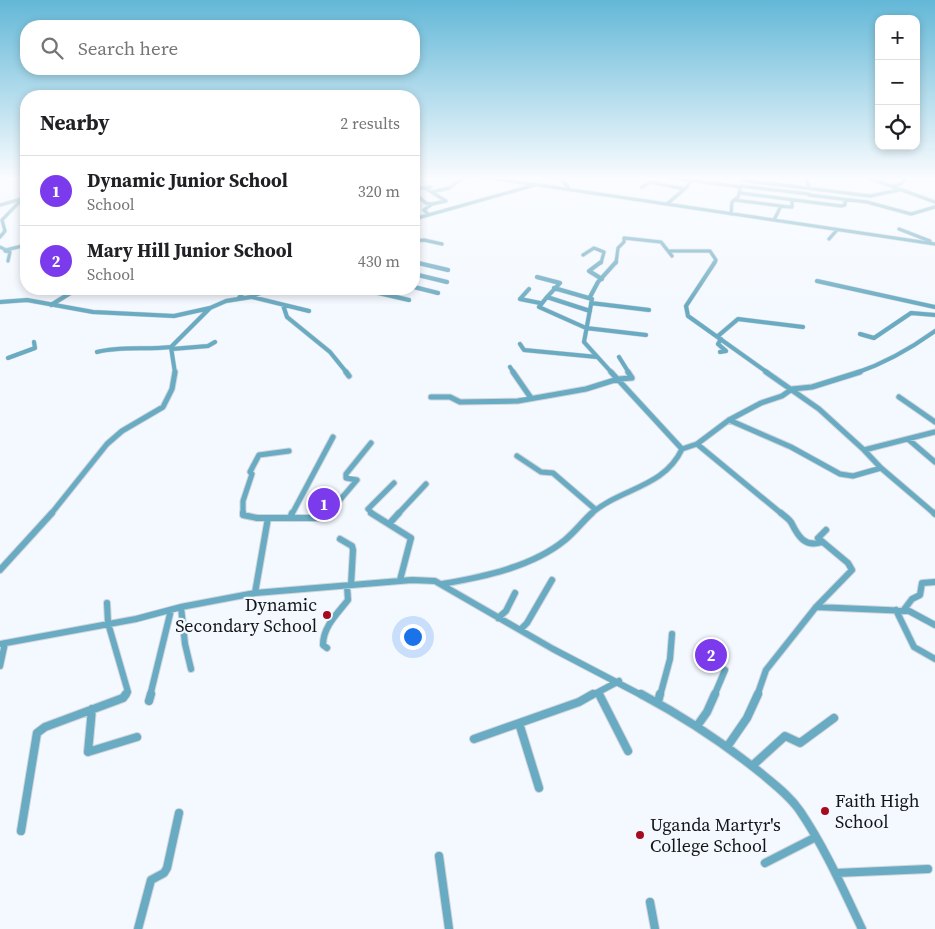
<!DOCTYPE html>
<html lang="en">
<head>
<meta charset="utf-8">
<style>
  :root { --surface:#fff; --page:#f6f6f6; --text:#202124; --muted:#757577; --line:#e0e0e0; --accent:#7c3aed }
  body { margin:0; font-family:"Source Serif 4",serif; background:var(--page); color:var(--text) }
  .controls { position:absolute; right:15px; top:15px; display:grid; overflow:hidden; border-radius:10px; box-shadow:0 2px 8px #0003 }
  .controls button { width:45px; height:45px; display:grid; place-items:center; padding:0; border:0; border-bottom:1px solid var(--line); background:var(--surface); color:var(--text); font:25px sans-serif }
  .you { position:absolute; left:412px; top:636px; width:18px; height:18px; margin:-12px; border:4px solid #fff; border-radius:50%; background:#1a73e8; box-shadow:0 0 0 8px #1a73e833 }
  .badge { display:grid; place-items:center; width:32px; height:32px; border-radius:50%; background:var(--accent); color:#fff; font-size:16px; font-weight:700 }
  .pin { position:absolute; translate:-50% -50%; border:2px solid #fff; box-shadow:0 1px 5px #0006 }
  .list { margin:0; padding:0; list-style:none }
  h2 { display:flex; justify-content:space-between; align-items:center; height:65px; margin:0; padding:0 20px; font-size:21px }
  h2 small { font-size:16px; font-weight:400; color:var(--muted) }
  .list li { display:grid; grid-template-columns:32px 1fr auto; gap:15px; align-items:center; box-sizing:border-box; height:70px; padding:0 20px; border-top:1px solid var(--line) }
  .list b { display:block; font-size:19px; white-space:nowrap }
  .list p { margin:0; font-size:16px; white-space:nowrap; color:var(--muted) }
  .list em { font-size:16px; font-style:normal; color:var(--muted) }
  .icon { flex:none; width:28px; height:28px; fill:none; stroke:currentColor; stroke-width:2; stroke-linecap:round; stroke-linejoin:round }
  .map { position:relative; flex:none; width:935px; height:929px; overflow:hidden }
  .search { position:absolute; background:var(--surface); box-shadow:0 2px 8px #0003; left:20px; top:20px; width:400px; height:55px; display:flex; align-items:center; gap:12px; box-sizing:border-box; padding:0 18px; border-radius:20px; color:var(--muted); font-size:19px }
  .panel { position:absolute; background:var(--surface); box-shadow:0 2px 8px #0003; left:20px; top:90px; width:400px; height:205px; border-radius:20px }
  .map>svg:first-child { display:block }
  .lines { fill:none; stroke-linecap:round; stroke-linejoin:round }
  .minor-far4-casing { stroke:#d0d5da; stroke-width:4.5 }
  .minor-far3-casing { stroke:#d0d5da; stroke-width:5 }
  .minor-far2-casing { stroke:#d0d5da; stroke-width:7 }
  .minor-far1-casing { stroke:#d0d5da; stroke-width:8 }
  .minor-casing { stroke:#d0d5da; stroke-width:10 }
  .minor-far4 { stroke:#68abc2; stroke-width:3 }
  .minor-far3 { stroke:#68abc2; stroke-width:4 }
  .minor-far2 { stroke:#68abc2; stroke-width:5 }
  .minor-far1 { stroke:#68abc2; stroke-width:6 }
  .minor { stroke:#68abc2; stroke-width:8 }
  .poi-dot { fill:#a50c20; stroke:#f4f9ff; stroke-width:2 }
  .labels { text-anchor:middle; stroke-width:4.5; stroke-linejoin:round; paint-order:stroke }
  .near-poi-label { font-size:18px; fill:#131517; stroke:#f4f9ff; text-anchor:start }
</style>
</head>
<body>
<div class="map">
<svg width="935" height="929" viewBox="0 0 935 929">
  <rect width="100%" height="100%" fill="#f4f9ff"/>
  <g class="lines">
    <g class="minor-far4-casing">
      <path id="minor-far4" d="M 484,177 L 935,244
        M 560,177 L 570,190
        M 666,177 L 741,187
        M 806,177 L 809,188
        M 866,177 L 935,202
        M 0,178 L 6,177
        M 742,180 L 870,196 L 899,190
        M 741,186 L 809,194
        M 642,187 L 650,182 L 684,189
        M 892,187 L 902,183 L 907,177
        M 425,188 L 446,201 L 432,204 L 424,210 L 429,215
        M 414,189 L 431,187
        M 432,192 L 449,188 L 464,177
        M 414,193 L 426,203 L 432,204
        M 740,193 L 841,206 L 845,205 L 845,200
        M 809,195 L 867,202 L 911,214 L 935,207
        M 735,200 L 789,207 L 792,207 L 792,200
        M 667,204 L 688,186 L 692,177
        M 0,205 L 21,199
        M 731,214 L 732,202 L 738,197 L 740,190
        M 414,219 L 535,185
        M 774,220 L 781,206
        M 899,229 L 930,241
        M 0,237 L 5,231 L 2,220 L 23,198
        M 829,239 L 837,230
        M 414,241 L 424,240 L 442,244
        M 0,247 L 6,250 L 26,245
        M 5,251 L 10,252 L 8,261
        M 670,251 L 710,251 L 716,260 L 714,263
        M 583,255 L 594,248 L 604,252 L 601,263
        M 414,262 L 419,263
        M 616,263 L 618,248 L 624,242 L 624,238 L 661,242 L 672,256"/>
    </g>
    <g class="minor-far3-casing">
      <path id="minor-far3" d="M 414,262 L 448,270
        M 601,262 L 589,271 L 602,279
        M 715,262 L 686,306 L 688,316 L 768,373
        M 414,274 L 447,282
        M 537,277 L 560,283 L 547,297 L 590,311
        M 817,281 L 935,307
        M 414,287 L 438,293
        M 554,288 L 592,299 L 584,342 L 612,373
        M 209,289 L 225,289
        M 361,289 L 409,300
        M 529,289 L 520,299 L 540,303
        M 252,297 L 309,311
        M 547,297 L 539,307 L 586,328 L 646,335
        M 590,297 L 598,282 L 616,262
        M 238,299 L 243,293 L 241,289
        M 0,302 L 27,300 L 93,312 L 174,316 L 210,308
        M 591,303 L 649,310
        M 51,305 L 72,292 L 84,289
        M 283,305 L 287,317 L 330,352 L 347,373
        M 860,334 L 874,338 L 911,313 L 935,315
        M 718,336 L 738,319 L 803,327
        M 520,344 L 524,350 L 597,357
        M 172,349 L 208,346 L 215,342
        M 97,352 C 121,346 146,350 171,347
        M 720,352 L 726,351 L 718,344 L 721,339
        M 619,357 L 629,373
        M 8,358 L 35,348 L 34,342
        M 510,367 L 514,373
        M 175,373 L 171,347 L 210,308 L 226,301 L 251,297 L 269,289
        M 856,373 C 885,363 910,349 935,331"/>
    </g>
    <g class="minor-far2-casing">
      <path id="minor-far2" d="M 346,372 L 349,376
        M 513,372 L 531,398
        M 611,372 L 682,449
        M 766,372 L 819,409 L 864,450 L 935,432
        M 431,397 L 450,397 L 460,402 L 518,401 L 586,389 L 618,379 L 632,378 L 628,372
        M 899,397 L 935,422
        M 729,420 L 791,447 L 840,474 L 853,476 L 881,468
        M 908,439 L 935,462
        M 697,444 L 782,514
        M 864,450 L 881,468 L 935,514
        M 517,456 L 541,472 L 553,473 L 596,510
        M 51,514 L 107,444 L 122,431 L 163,407 L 172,389 L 175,372
        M 243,514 L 243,501 L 252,474 L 250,472 L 259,455 L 289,451
        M 292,514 L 333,437
        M 328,514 L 357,480 L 346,478 L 346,474 L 371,443
        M 373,514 L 368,509 L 394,483
        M 398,514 L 426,484
        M 591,514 C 620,488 664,488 682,449 L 697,444 L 729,420 L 761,403 L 782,396 L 792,389 L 812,387 L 860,372"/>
    </g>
    <g class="minor-far1-casing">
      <path id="minor-far1" d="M 243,513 L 243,515 L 257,518 L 325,518 L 329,513
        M 371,513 L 411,538 L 400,580
        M 781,513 C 784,516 790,519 792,524 C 798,536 805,548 822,542
        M 934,513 L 935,514
        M 290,518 L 292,513
        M 389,524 L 399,513
        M 340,539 L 352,546 L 353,550 L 351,585
        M 0,570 L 52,513
        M 442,584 C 483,577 532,567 565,540 C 575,532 583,521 592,513
        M 255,593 L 268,518
        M 107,603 L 108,623 L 128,692 L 125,696
        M 181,607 L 185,644 L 191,669
        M 816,607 L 909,611 L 935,625
        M 896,610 L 914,647 L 935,659
        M 903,611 L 912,599 L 920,595 L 922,583 L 935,582
        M 498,618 L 506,611 L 515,593
        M 520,630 L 527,623 L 552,580
        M 0,644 L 136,619 L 181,607 L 255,593 L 412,580 L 435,581 L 553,649 L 643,696
        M 327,648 L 323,645 C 323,627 337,614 348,600 L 347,586
        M 0,666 L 5,643
        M 599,694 L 600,696
        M 150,696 L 171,610
        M 591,696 L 619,681
        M 660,696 L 670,659 L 672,634
        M 714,696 L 725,670
        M 757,696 L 766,670 L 816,607 L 852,570 L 848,563 L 818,538 L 826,530"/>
    </g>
    <g class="minor-casing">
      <path id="minor" d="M 599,694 L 628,751
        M 641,694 C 684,717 724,743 762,774 C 775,785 790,796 800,811 C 825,848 843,889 862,929
        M 149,701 L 151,694
        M 658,702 L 660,694
        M 92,709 L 88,752 L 137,737
        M 519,723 L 539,788
        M 697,726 L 707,712 L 715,694
        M 474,739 L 579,702 L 593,694
        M 727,747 L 747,718 L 758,694
        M 752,766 L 785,736 L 800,743 L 834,718
        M 21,831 L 37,733 L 45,727 L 123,698 L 126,694
        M 439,856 L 449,929
        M 765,863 L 816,837
        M 836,873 L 928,869
        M 650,902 L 655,929
        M 138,929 L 151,880 L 164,873 L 167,868 L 179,813"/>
    </g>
    <use href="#minor-far4" class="minor-far4"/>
    <use href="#minor-far3" class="minor-far3"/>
    <use href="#minor-far2" class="minor-far2"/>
    <use href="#minor-far1" class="minor-far1"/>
    <use href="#minor" class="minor"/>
  </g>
  <linearGradient id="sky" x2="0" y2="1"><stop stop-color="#63b8d7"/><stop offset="0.58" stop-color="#fafcff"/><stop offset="1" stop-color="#fafcff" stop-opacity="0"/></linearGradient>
  <rect width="935" height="307" fill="url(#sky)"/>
  <g class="poi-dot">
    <circle cx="327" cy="615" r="5"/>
    <circle cx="825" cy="811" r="5"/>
    <circle cx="640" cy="835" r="5"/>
  </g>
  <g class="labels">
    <g class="near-poi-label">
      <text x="317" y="611" text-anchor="end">Dynamic<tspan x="317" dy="21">Secondary School</tspan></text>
      <text x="835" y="807">Faith High<tspan x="835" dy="21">School</tspan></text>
      <text x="650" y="831">Uganda Martyr's<tspan x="650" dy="21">College School</tspan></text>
    </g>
  </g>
</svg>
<div class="controls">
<button>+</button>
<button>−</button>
<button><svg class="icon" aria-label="locate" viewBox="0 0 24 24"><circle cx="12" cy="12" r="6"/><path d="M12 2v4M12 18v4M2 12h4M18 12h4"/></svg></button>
</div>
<div class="you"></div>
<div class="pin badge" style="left:324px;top:504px">1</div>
<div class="pin badge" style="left:711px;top:655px">2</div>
<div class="search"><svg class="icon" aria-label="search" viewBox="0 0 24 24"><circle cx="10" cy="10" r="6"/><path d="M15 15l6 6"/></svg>Search here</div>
<section class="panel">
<h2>Nearby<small>2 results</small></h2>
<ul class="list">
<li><span class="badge">1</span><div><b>Dynamic Junior School</b><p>School</p></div><em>320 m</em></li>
<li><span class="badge">2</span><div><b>Mary Hill Junior School</b><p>School</p></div><em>430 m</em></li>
</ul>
</section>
</div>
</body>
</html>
